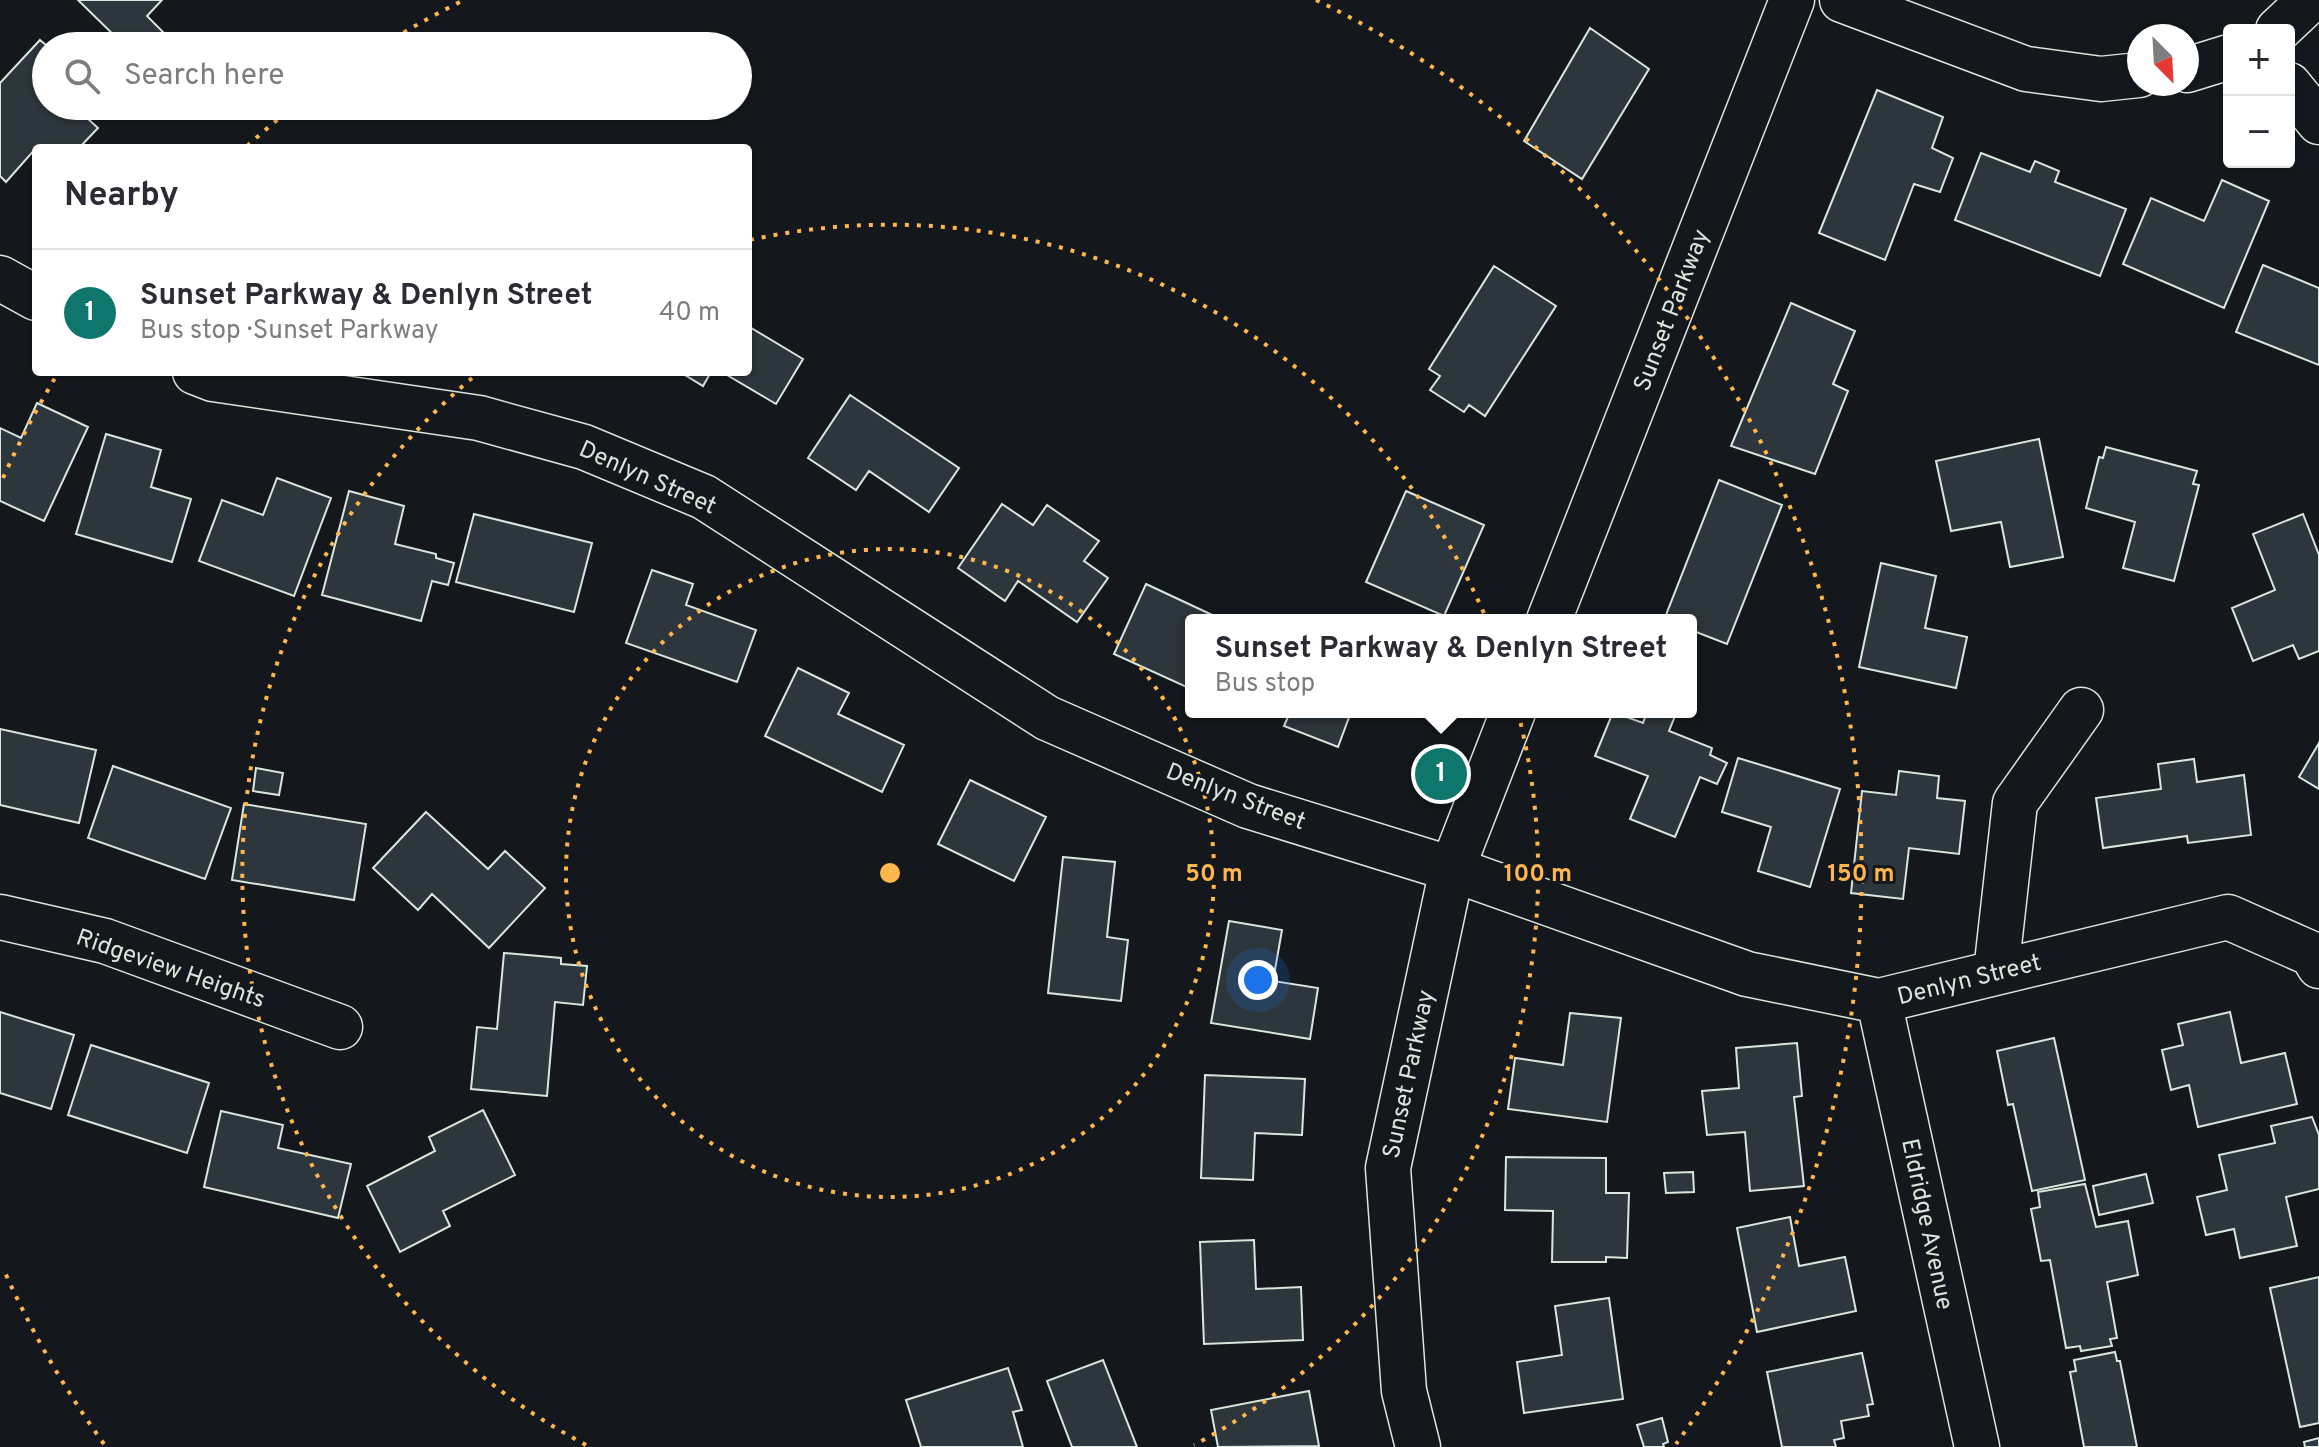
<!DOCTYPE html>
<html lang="en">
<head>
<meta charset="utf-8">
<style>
  :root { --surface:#fff; --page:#f7f7f7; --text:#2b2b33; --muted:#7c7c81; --line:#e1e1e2; --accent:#0f766e }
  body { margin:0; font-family:Overpass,sans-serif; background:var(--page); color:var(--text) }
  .controls { position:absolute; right:24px; top:24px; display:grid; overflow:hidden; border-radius:8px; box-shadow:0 2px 6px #0004 }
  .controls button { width:72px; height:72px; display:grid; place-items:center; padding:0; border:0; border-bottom:2px solid var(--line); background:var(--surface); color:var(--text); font:40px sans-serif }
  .compass { position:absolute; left:2127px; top:24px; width:72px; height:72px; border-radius:50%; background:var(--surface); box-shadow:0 2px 6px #0004; rotate:156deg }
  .you { position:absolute; left:1258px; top:980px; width:28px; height:28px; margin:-20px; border:6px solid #fff; border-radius:50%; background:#1a73e8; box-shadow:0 0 0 12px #1a73e833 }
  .badge { display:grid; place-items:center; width:52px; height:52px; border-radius:50%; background:var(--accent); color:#fff; font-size:26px; font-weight:700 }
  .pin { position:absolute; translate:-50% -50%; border:4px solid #fff; box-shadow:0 2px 8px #0006 }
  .popup { position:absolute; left:1185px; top:614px; width:512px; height:104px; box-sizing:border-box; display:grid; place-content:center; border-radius:8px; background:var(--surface); filter:drop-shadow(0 2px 6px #0005); font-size:26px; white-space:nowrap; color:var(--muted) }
  .popup b { font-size:30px; color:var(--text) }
  .popup::after { content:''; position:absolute; left:50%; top:100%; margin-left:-16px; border:16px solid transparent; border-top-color:var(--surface) }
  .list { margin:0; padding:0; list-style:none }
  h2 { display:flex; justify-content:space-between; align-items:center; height:104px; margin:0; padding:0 32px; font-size:34px }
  h2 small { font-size:26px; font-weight:400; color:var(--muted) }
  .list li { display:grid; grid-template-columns:52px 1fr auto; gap:24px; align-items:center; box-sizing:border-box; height:128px; padding:0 32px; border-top:2px solid var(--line) }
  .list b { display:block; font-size:30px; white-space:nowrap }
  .list p { margin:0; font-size:26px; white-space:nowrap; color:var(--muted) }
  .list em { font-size:26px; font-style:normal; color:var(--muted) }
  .icon { flex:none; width:44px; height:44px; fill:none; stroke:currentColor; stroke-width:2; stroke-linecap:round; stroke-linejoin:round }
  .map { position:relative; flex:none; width:2319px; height:1447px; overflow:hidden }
  .search { position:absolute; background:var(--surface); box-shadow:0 2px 6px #0004; left:32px; top:32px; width:720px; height:88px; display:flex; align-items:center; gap:20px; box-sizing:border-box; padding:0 28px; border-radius:44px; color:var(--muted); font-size:30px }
  .panel { position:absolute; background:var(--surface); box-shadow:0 2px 6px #0004; left:32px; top:144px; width:720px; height:232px; border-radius:8px }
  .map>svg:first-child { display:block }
  .building { fill:#2c363c; stroke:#d8e6dc; stroke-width:2 }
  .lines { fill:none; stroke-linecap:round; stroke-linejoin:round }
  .minor-casing { stroke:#d8e6dc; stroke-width:47 }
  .major-casing { stroke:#d8e6dc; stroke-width:47 }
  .minor { stroke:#14181c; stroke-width:44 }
  .major { stroke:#14181c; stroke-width:44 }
  .ring { fill:none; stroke:#ffb74d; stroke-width:4; stroke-dasharray:4 8 }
  .labels { text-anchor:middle; stroke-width:6; stroke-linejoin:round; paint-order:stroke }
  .street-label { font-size:24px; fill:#d8e6dc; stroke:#14181c }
  .centre { fill:#ffb74d; stroke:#14181c; stroke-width:4 }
  .ring-label { font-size:24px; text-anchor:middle; font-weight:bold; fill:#ffb74d; stroke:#14181c; stroke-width:6; stroke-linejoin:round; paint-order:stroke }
</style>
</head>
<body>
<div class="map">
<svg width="2319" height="1447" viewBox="0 0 2319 1447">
  <rect width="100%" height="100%" fill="#14181c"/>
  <path class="building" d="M 78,0 L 162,0 L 147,16 L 168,37 L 159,46 L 125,46 Z
    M 1590,28 L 1649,69 L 1582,179 L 1524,141 Z
    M 40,40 L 47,46 L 46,106 L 74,106 L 98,128 L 79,148 L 36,148 L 6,182 L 0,176 L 0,83 Z
    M 1877,90 L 1943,117 L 1932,148 L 1953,158 L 1940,192 L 1914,184 L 1885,260 L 1819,233 Z
    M 1981,153 L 2030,172 L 2035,161 L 2059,171 L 2055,182 L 2126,209 L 2100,276 L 1955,220 Z
    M 2222,180 L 2269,201 L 2224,308 L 2123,264 L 2151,198 L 2204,221 Z
    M 2263,265 L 2319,288 L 2319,365 L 2236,332 Z
    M 1494,266 L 1556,306 L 1485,416 L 1469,405 L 1464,412 L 1430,390 L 1440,376 L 1429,369 Z
    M 1791,303 L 1855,331 L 1833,384 L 1848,391 L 1815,474 L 1731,446 Z
    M 748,326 L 803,359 L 776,404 L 722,372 L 748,372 Z
    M 680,372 L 711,372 L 703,386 Z
    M 850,395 L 959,468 L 929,512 L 869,471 L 856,490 L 808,458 Z
    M 37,403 L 88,427 L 44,521 L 0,501 L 0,428 L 21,438 Z
    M 106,434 L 161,450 L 151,487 L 191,499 L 172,562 L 76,534 Z
    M 2039,439 L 2063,557 L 2010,567 L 2001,522 L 1951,531 L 1936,461 Z
    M 2106,447 L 2197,471 L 2193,484 L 2199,485 L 2174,581 L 2123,568 L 2135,522 L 2086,508 L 2099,457 L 2103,458 Z
    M 277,478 L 331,498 L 294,596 L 199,561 L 222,500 L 263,515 Z
    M 1719,480 L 1782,505 L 1727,644 L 1691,630 L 1691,620 L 1664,620 Z
    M 349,491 L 404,506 L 395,544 L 436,554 L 436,558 L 454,563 L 448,585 L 432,581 L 421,621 L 322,595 Z
    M 1406,491 L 1484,525 L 1444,616 L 1366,582 Z
    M 1002,504 L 1033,525 L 1047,505 L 1099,541 L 1084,561 L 1108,578 L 1077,622 L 1018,581 L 1005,601 L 958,568 Z
    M 474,514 L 592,543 L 574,612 L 456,582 Z
    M 2303,514 L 2319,555 L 2319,651 L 2299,659 L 2293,645 L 2253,661 L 2232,608 L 2275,590 L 2253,534 Z
    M 1881,563 L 1936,576 L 1925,628 L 1967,637 L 1956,688 L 1859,667 Z
    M 652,570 L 693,584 L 686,605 L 756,630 L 737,682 L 626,643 Z
    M 1146,584 L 1223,620 L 1191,620 L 1191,689 L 1114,654 Z
    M 798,668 L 849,693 L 838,714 L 904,745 L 882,792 L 765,736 Z
    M 1290,712 L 1351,712 L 1338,747 L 1284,726 Z
    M 1613,712 L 1643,723 L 1647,712 L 1665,712 L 1675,716 L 1669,731 L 1712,748 L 1710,755 L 1727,763 L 1717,784 L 1700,777 L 1675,837 L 1630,819 L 1648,776 L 1595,756 Z
    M 0,729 L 96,750 L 79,823 L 0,805 Z
    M 2319,743 L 2319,789 L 2299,777 Z
    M 1738,758 L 1840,789 L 1810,887 L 1758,871 L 1771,827 L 1722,812 Z
    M 2194,759 L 2197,782 L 2244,775 L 2251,835 L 2188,843 L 2187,836 L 2103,848 L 2096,798 L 2161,789 L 2158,764 Z
    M 113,766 L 231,808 L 205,879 L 88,838 Z
    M 256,768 L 283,773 L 279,795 L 253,791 Z
    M 1899,771 L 1939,776 L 1937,798 L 1965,801 L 1959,854 L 1909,848 L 1903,899 L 1851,893 L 1862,791 L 1896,795 Z
    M 970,780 L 1046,817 L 1014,881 L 938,844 Z
    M 244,804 L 366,824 L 354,900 L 232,880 Z
    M 426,812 L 488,869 L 505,851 L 545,888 L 489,948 L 432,894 L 418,910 L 373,868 Z
    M 1063,857 L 1115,862 L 1107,937 L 1128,940 L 1121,1001 L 1048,993 Z
    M 1229,921 L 1282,930 L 1273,981 L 1318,988 L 1310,1039 L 1211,1023 Z
    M 504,953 L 561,958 L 561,964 L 587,966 L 583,1005 L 555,1002 L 547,1096 L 471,1089 L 477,1027 L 497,1029 Z
    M 0,1012 L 74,1035 L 51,1109 L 0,1093 Z
    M 2230,1012 L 2241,1063 L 2285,1053 L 2297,1104 L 2198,1127 L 2189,1085 L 2171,1090 L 2162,1050 L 2183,1045 L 2178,1024 Z
    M 1570,1013 L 1621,1018 L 1607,1122 L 1508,1109 L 1515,1058 L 1563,1065 Z
    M 2054,1038 L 2085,1180 L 2032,1191 L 2013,1104 L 2008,1105 L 1997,1051 Z
    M 1797,1043 L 1802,1096 L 1794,1097 L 1804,1186 L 1750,1191 L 1745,1132 L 1707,1135 L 1702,1091 L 1739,1088 L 1736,1048 Z
    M 91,1045 L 209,1083 L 187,1153 L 68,1115 Z
    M 1205,1075 L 1305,1079 L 1302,1135 L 1255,1133 L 1253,1180 L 1201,1178 Z
    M 483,1110 L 515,1175 L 443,1211 L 450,1226 L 400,1252 L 367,1186 L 435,1151 L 429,1137 Z
    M 221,1111 L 283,1125 L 278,1148 L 351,1164 L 338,1218 L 204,1187 Z
    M 2312,1117 L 2319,1135 L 2319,1189 L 2286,1197 L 2297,1246 L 2240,1258 L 2234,1229 L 2206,1235 L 2197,1197 L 2227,1190 L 2219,1155 L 2275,1143 L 2271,1126 Z
    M 1506,1157 L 1606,1158 L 1606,1193 L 1629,1193 L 1627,1258 L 1606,1257 L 1606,1262 L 1552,1262 L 1553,1211 L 1505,1210 Z
    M 1693,1172 L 1694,1192 L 1666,1193 L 1664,1173 Z
    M 2146,1174 L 2153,1203 L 2099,1215 L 2093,1186 Z
    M 2085,1184 L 2096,1227 L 2128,1221 L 2138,1275 L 2107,1282 L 2117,1338 L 2110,1339 L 2112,1346 L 2081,1351 L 2080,1346 L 2066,1348 L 2050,1260 L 2041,1261 L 2031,1209 L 2040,1207 L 2038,1192 Z
    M 1790,1217 L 1799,1266 L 1845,1257 L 1856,1311 L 1757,1332 L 1737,1228 Z
    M 1254,1240 L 1256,1289 L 1301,1287 L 1303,1340 L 1204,1344 L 1200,1242 Z
    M 2319,1277 L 2319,1423 L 2300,1427 L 2270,1288 Z
    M 1609,1298 L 1623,1399 L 1524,1413 L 1517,1362 L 1562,1355 L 1555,1306 Z
    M 2115,1352 L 2117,1361 L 2120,1361 L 2137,1447 L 2084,1447 L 2070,1372 L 2076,1371 L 2074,1360 Z
    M 1862,1353 L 1873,1404 L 1867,1405 L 1869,1416 L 1841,1421 L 1844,1438 L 1834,1440 L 1836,1447 L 1782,1447 L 1767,1372 Z
    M 1103,1360 L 1137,1447 L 1072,1447 L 1047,1381 Z
    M 1008,1368 L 1022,1410 L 1013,1412 L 1023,1447 L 921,1447 L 906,1400 Z
    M 1309,1391 L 1319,1446 L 1218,1447 L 1211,1410 Z
    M 1662,1418 L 1668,1442 L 1663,1444 L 1664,1447 L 1644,1447 L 1637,1425 Z
    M 2319,1438 L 2319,1447 L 2305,1447 L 2304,1442 Z"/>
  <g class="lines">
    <g class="minor-casing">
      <path id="minor" d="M 1842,0 L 2026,69 L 2101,79 L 2139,75
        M 2278,30 L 2310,0
        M 2187,70 L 2229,57
        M 2289,85 L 2319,122
        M 0,278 L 36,298
        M 195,372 L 213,379 L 479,418 L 584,447 L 704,497 L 1047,718 L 1248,806 L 1452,869 L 1747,974 L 1879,1001 L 2228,917 L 2312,954 L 2319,966
        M 0,917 L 105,941 L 340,1027
        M 1996,972 L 2015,803 L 2081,710
        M 1879,1001 L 1977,1447"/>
    </g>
    <g class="major-casing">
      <path id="major" d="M 1549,620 L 1792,0
        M 1418,1447 L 1404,1391 L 1388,1168 L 1452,869 L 1513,712"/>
    </g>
    <use href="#minor" class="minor"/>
    <use href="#major" class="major"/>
  </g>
  <g class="ring">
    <circle cx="890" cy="873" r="324"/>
    <path d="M586 1445A648 648 0 0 1 478 373M750 240A648 648 0 0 1 1194 1445"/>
    <path d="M104 1444A971 971 0 0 1 3 1268M3 478A971 971 0 0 1 58 373M247 146A971 971 0 0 1 292 108M383 45A971 971 0 0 1 464 0M1316 0A971 971 0 0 1 1676 1444"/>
  </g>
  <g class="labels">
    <g class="street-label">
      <text transform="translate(1671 310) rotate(-69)" y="8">Sunset Parkway</text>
      <text transform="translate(648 477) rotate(24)" y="8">Denlyn Street</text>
      <text transform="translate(1236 796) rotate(21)" y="8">Denlyn Street</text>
      <text transform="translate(171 968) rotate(19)" y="8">Ridgeview Heights</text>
      <text transform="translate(1969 979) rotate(-14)" y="8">Denlyn Street</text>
      <text transform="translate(1408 1074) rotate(-78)" y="8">Sunset Parkway</text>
      <text transform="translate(1928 1224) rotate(78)" y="8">Eldridge Avenue</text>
    </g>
  </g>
  <circle cx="890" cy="873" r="12" class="centre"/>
  <g class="ring-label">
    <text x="1214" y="881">50 m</text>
    <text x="1538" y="881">100 m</text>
    <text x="1861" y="881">150 m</text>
  </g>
</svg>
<div class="controls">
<button>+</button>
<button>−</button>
</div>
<svg class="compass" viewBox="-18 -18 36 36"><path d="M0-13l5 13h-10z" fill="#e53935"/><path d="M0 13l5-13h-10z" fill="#7c7c81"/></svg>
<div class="you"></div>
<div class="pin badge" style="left:1441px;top:774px">1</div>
<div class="popup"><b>Sunset Parkway &amp; Denlyn Street</b>Bus stop</div>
<div class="search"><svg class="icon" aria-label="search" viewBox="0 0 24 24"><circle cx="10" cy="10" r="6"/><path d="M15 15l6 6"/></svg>Search here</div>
<section class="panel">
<h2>Nearby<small></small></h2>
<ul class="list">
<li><span class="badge">1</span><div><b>Sunset Parkway &amp; Denlyn Street</b><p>Bus stop · Sunset Parkway</p></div><em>40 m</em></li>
</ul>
</section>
</div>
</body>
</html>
